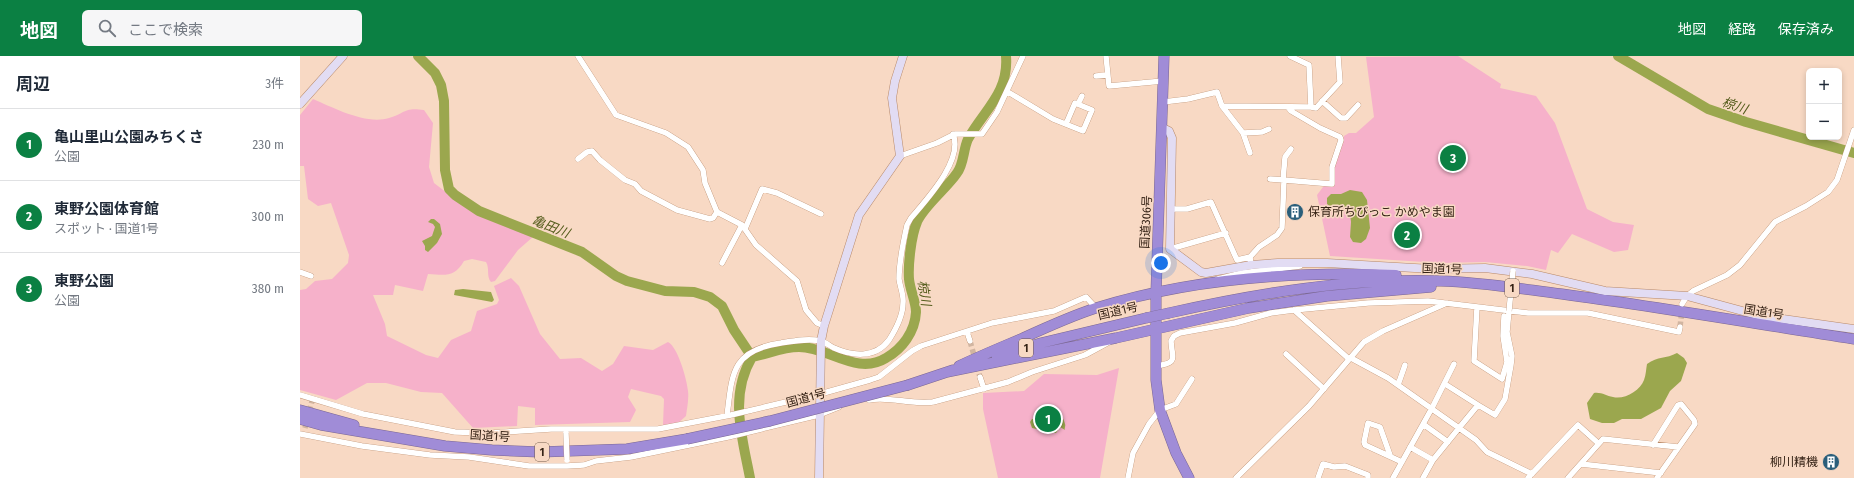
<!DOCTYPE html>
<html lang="ja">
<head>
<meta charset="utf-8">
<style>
  :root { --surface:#fff; --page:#f6f6f7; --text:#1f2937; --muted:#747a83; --line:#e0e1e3; --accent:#0b8043 }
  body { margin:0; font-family:"Fira Sans Condensed","Noto Sans JP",sans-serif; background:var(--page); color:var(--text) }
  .controls { position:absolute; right:12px; top:12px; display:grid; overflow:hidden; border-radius:6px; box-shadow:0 2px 6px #0003 }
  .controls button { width:36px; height:36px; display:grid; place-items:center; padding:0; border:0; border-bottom:1px solid var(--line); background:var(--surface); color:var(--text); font:20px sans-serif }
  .you { position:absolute; left:861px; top:207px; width:14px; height:14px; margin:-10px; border:3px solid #fff; border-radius:50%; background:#1a73e8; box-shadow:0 0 0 6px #1a73e833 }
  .badge { display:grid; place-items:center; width:26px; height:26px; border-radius:50%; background:var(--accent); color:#fff; font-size:13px; font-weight:700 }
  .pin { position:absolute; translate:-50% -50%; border:2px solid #fff; box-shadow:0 1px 4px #0006 }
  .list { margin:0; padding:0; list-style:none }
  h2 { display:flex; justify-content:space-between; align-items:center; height:52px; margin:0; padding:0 16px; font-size:17px }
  h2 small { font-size:13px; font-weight:400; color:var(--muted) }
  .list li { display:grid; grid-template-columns:26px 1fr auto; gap:12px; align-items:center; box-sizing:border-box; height:72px; padding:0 16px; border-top:1px solid var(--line) }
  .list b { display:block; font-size:15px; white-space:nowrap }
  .list p { margin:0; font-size:13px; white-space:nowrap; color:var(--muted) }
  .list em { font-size:13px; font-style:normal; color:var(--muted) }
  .icon { flex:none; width:22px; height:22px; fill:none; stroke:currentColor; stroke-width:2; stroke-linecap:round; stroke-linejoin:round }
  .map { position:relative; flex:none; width:1554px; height:422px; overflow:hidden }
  header { display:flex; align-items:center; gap:24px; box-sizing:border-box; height:56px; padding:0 20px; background:var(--accent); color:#fff }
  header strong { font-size:19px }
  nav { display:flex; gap:22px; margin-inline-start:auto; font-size:14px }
  .search { width:280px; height:36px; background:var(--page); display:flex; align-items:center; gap:10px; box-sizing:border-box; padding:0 14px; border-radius:6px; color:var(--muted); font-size:15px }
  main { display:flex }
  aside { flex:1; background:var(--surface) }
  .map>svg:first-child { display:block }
  .green { fill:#f6b1ca }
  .water { fill:#9ba74e }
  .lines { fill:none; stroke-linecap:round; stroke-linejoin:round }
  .river { stroke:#9ba74e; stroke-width:10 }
  .street-tunnel { stroke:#d1b5a1; stroke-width:5.5; stroke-dasharray:5.5 3; stroke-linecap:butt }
  .street-casing { stroke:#b88968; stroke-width:6 }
  .secondary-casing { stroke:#b88968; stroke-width:9 }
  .highway-casing { stroke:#7b6793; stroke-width:11 }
  .street { stroke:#fff; stroke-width:5.5 }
  .secondary { stroke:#e2dcf3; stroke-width:8 }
  .highway { stroke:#a08cd7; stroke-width:10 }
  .street-bridge-casing { stroke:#b88968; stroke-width:6; stroke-linecap:butt }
  .highway-bridge-casing { stroke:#7b6793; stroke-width:11; stroke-linecap:butt }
  .street-bridge { stroke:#fff; stroke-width:5.5 }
  .highway-bridge { stroke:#a08cd7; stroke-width:10 }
  .labels { text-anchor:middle; stroke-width:3; stroke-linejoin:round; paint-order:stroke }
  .shield { fill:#f8d9c4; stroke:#705a4a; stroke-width:1 }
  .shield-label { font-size:11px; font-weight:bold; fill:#362316 }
  .poi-label { font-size:12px; fill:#362316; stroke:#f8d9c4; text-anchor:start }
  .street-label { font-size:12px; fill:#362316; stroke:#f8d9c4 }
  .water-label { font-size:13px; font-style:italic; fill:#535b1a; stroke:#f8d9c4 }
</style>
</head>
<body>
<header>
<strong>地図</strong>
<div class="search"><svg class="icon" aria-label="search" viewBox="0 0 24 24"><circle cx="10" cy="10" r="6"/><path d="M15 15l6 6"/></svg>ここで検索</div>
<nav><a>地図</a><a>経路</a><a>保存済み</a></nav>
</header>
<main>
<aside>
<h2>周辺<small>3件</small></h2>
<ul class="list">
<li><span class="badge">1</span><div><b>亀山里山公園みちくさ</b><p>公園</p></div><em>230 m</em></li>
<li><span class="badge">2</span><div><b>東野公園体育館</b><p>スポット · 国道1号</p></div><em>300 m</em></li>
<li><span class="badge">3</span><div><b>東野公園</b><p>公園</p></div><em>380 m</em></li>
</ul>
</aside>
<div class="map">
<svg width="1554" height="422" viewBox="0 0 1554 422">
  <rect width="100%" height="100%" fill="#f8d9c4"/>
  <path class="green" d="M 1158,0 L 1201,28 L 1200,32 L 1236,40 L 1255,67 L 1287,153 L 1313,166 L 1334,169 L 1328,194 L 1314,196 L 1272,178 L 1258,197 L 1251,194 L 1246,214 L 1227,210 L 1185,206 L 1140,207 L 1030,200 L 1017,139 L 1023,131 L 1030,125 L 1044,80 L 1049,77 L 1056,77 L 1074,61 L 1066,1 Z
    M 13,43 C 34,52 66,69 89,62 C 106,57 104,51 124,54 L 133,67 L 129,111 L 134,127 L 168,153 L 234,180 L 218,194 L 195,225 L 191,226 C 186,220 190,213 186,206 L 172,203 L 164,205 C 154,222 145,219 128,218 L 123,235 L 95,229 L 93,239 L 73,239 L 85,268 L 87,280 L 126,299 L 138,302 L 151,284 L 171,275 L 177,255 L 197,248 L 199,244 L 194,230 L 211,222 L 219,230 L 240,278 L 260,303 L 281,302 L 302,315 L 313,308 L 324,290 L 353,294 L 368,286 C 378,291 387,324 388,335 C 389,343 387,352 386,360 L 377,368 L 363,369 L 364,343 L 361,340 L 331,333 L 328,341 L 336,354 L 330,366 L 235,369 L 235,352 L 218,350 L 217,370 L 173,372 L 142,337 L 121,336 L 86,327 L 67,327 L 36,344 L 0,334 L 0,234 L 6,233 L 15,225 L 32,223 L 48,207 L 49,199 L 31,147 L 18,150 L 8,143 L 4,110 L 0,110 L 0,59 Z
    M 819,312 L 800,422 L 698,422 L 683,353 L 683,337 L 724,335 L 744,318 L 797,319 Z"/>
  <path class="water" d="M 1050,134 L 1062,136 L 1067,144 L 1070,172 L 1066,183 L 1061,187 L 1053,186 L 1050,181 L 1051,166 L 1050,157 L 1043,152 L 1032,152 L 1027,148 L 1027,142 L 1031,138 L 1041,138 Z
    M 131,163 L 134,163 L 140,168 L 142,178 L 137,187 L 128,196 L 125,194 L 125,190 L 122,185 L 132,180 L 135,171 L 133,168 L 128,166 Z
    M 163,233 L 191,236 L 194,244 L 192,246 L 154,239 L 155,234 Z
    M 1377,297 L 1384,302 L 1387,307 L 1381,325 L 1370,335 L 1361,352 L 1341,363 L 1322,363 L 1314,367 L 1302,367 L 1290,363 L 1287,347 L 1294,337 C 1302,336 1306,340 1313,341 C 1324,344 1340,335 1344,324 C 1346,319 1346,313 1347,308 C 1358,300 1366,303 1377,297 Z
    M 753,350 C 758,354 764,362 765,368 C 766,370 764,372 765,374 L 760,371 L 756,377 L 732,372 L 730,366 L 732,363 L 745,362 L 751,358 L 750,353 Z"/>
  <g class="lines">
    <path class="river" d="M 118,0 L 135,17 L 141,29 L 144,45 L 145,114 L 149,133 L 155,139 L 179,155 L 282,196 L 316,220 L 327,225 L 365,235 L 394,236 L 410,241 L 422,250 L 434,274 L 452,301
      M 1318,0 L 1408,53 L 1446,66 L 1554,97
      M 450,422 C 442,380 429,340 452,301 C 468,298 482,291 499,291 C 529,291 557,320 586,302 C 602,293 615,276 616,256 C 616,246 610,234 609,223 C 608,209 611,180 617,166 C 623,151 647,132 657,117 C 664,108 663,94 668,83 C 684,54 709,37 706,0"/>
    <path class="street-tunnel" d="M 1380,271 L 1382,254
      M 670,285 L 680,321
      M 5,372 L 12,345"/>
    <g class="street-casing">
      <path id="street" d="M 278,0 L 316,59 L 366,77 L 388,91 L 403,114 L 405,127 L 417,156 L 442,169 L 456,189 L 497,225 L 506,254 L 517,267 L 524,270
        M 806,0 L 809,30 L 863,25
        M 796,20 L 808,19
        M 708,36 L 753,63 L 783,75 L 792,54 L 775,47 L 766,68
        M 1022,45 L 1041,62 L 1046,62 L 1058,49
        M 863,46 L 888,43 L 917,36 L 922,50 L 1011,51 L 1009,9 L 990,0
        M 778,48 L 782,40
        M 922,50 L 943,77 L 962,76 L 969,73
        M 1011,51 L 1016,52 L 1040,26 L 1038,0
        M 943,77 L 950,97
        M 600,100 L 637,87 L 655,78 L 682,78 L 697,56 L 723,0
        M 278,103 L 287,96 L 292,95 L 300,104 L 325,124 L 335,128 L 341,135 L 377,154 L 410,163 L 413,162 L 417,156
        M 983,124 L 985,101 L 991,93
        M 984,124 L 1032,128 L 1032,111 L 1041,84 L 1040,81 L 1020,72 L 991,55 L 988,51
        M 870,153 L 887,153 L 911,146 L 937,204 L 950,201 L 951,209
        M 445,173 L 462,133 L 477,137 L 521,158
        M 870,193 L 926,177
        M 950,201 L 959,191 L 977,179 L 982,172 L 984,124 L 970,123
        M 422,207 L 442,169
        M 0,216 L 11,220
        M 918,223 L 942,217 L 1000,210
        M 1382,248 L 1387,240 L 1393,235 L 1427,219 L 1440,209 L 1475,166 L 1506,150 L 1528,136 L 1537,124 L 1554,74
        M 1177,251 L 1174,305 L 1202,323 L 1207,306 L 1203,280 L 1204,260
        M 994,254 L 1049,303
        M 667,276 L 670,285
        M 986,298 L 1024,333
        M 1051,302 L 1088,322 L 1159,372 L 1178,349 L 1195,359 L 1205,343 L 1211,309 L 1212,300 L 1207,276 L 1209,255
        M 855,310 C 879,307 872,303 871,285 L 874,280 L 880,277 L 935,267 L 971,257 L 994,254 L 1068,247 L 1128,245 L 1228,257 L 1288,257 L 1379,276 L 1380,271
        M 680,321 L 684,333
        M 1145,328 L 1178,349
        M 1098,329 L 1105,309
        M 0,339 L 63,358 L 155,376 L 190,377 L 251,373 L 358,373 L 431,359 L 520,338 L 570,324 L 579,321 L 612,295 L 621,290 L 692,267 L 754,255 L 786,241 L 796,252
        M 569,344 C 590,340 611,349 633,346 L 708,326 L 732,316 L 785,299 L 809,286
        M 427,360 C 432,317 432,294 481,287 C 493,285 508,282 521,285 C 525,286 530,290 534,292 C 552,300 575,303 589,284 C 596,273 603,260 603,247 C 604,239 600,231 599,223 C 599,205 603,187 607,169 L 611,162 C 626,144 664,104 653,78
        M 1123,368 L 1148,386
        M 0,378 L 62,390 L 130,399 L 169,401 L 229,410 L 267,410 L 284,409 L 296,405 L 331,401 L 428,381 L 519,359 L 539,351
        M 1353,389 L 1378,349 L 1381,348 L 1394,364 L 1395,368 L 1357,422
        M 1110,391 L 1133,404
        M 1090,399 L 1080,371 L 1068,367 L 1064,386 L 1065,389 L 1102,406
        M 1281,408 L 1361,417
        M 828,422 L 833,397 L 849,368 L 860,354 L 876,348 L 892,323
        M 936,422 L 1009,350 L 1064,286 L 1083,275 L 1147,247
        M 1018,422 L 1023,408 L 1034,411 L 1045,410 L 1068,419 L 1068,422
        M 1093,422 L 1132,352 L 1154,308
        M 1123,422 L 1133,404 L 1159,372 L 1176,384 L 1187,396 L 1232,418
        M 1228,422 L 1278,369 L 1298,387
        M 1268,422 L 1303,383 L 1378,391"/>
    </g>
    <g class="secondary-casing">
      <path id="secondary" d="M 0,48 L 43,0
        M 863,72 L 869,75 L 872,82 L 870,193 L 901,216 L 906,217 L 951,209 L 978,207 L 1027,207 L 1132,213 L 1185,212 L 1232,218 L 1305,235 L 1387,240 L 1461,260 L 1554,273
        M 519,422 L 521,285 L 524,270 L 559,159 L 600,100 L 592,42 L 595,25 L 603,0"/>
    </g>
    <g class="highway-casing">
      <path id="highway" d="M 864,0 L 856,237 L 856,324 L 860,354 L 876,397 L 889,422
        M 869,257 C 959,237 1049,222 1141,225 C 1181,226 1222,233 1262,238 C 1360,251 1457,268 1554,283
        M 697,301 L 741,287 L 846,262
        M 659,310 C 680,300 702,291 723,282 C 747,271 771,260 796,252 C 892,222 996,215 1096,219
        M 647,316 L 816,282 L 949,252 L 1027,240 L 1131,231
        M 608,329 L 653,314
        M 0,354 L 54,369
        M 0,363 L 21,369 L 145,390 L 192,394 L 240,396 L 327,393 L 387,383"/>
    </g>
    <use href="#street" class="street"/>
    <use href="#secondary" class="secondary"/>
    <use href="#highway" class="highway"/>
    <g class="street-bridge-casing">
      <path id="street-bridge" d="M 1209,255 L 1213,215
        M 266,377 L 267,404"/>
    </g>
    <g class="highway-bridge-casing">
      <path id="highway-bridge" d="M 846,262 L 869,257
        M 387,383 L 470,365 L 608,329"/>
    </g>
    <use href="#street-bridge" class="street-bridge"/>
    <use href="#highway-bridge" class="highway-bridge"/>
  </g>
  <defs>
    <g id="building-disc" transform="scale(0.9)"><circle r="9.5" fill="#2a5e7a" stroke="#f8d9c4"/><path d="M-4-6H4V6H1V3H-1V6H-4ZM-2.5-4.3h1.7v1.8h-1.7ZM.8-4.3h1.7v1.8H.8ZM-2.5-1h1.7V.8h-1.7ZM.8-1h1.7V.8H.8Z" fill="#fff"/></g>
  </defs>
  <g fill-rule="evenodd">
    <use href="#building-disc" x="995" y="156"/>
    <use href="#building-disc" x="1531" y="406"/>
  </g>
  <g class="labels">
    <g class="shield">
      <rect x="1205" y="223" width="14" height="18" rx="3"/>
      <rect x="719" y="283" width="14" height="18" rx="3"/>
      <rect x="235" y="387" width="14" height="18" rx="3"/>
    </g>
    <g class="shield-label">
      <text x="1212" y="236">1</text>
      <text x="726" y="296">1</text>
      <text x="242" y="400">1</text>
    </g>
    <g class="poi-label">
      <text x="1008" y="160">保育所ちびっこ かめやま園</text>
      <text x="1518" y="410" text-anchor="end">柳川精機</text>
    </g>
    <g class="street-label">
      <text transform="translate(846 166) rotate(-87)" y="4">国道306号</text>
      <text transform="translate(1142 213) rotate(2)" y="4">国道1号</text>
      <text transform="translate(818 255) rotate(-13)" y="4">国道1号</text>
      <text transform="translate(1464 256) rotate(9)" y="4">国道1号</text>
      <text transform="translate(506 342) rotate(-15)" y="4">国道1号</text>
      <text transform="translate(190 380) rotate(4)" y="4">国道1号</text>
    </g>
    <g class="water-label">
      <text transform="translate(1435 49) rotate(19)" y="5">椋川</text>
      <text transform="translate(251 170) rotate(22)" y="5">亀田川</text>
      <text transform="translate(625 237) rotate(81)" y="5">椋川</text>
    </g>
  </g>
</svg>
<div class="controls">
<button>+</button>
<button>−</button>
</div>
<div class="you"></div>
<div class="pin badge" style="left:748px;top:363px">1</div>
<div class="pin badge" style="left:1107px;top:179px">2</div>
<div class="pin badge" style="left:1153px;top:102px">3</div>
</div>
</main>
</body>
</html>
